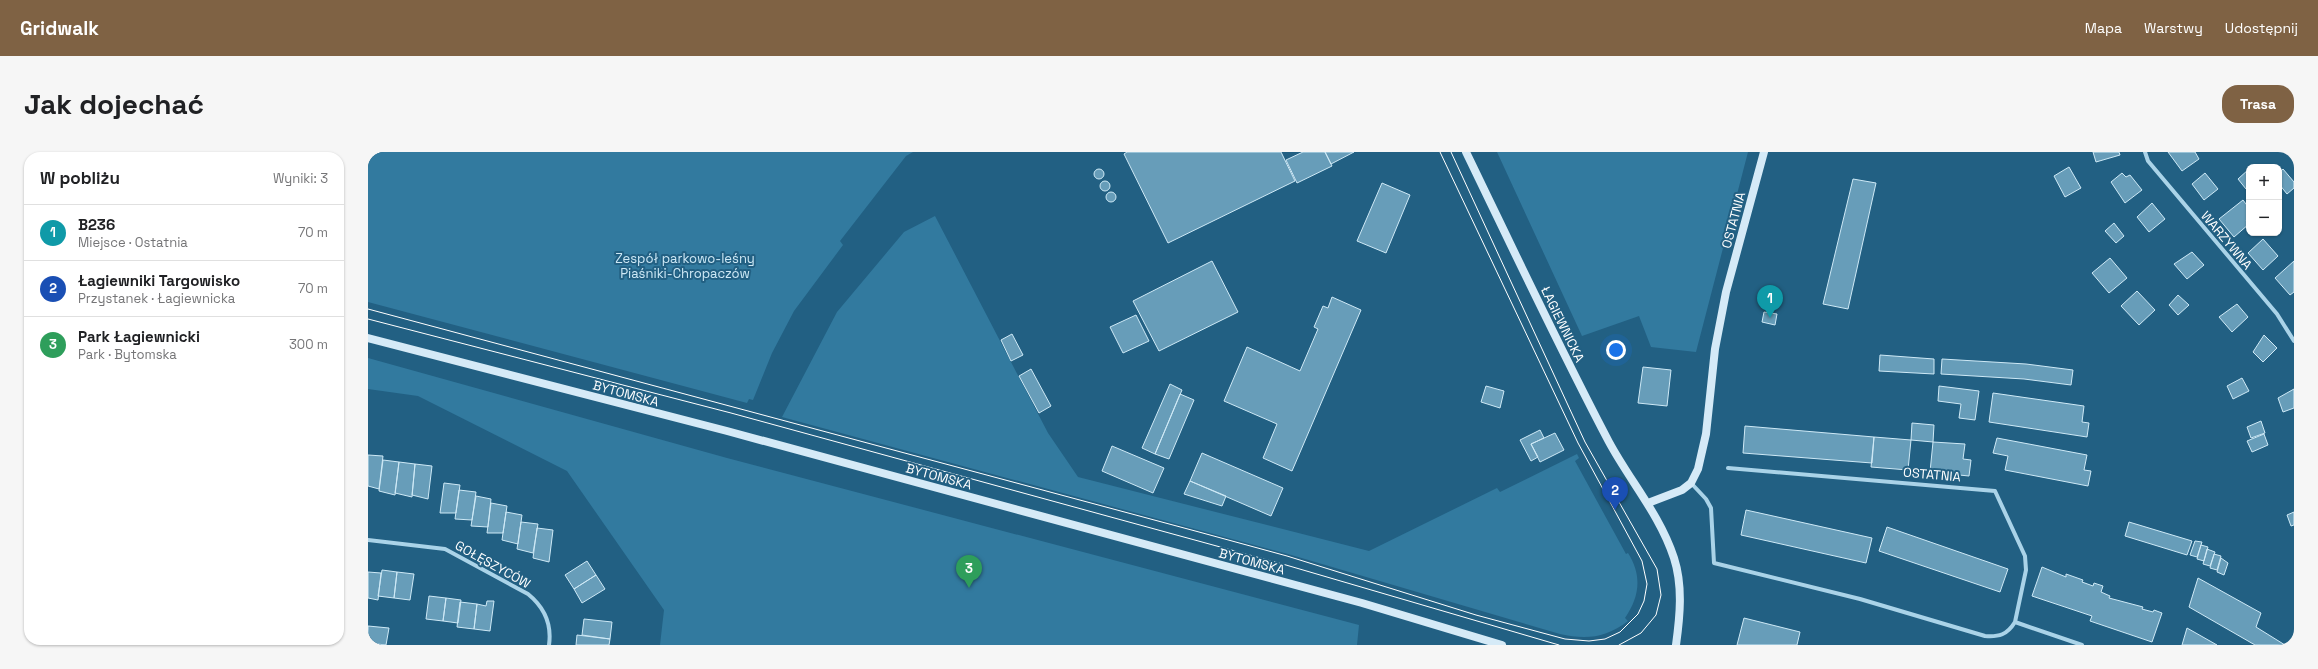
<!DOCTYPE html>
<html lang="pl">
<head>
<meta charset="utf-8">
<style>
  :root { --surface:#fff; --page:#f6f6f6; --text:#202124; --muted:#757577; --line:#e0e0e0; --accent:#7f6244 }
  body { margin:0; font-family:"Space Grotesk",sans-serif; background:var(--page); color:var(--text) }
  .controls { position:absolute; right:12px; top:12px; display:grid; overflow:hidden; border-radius:8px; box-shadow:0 1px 3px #0004 }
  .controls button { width:36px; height:36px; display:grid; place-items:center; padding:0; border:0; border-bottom:1px solid var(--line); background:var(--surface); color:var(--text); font:20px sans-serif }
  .you { position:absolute; left:1248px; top:198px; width:14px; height:14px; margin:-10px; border:3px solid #fff; border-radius:50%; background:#1a73e8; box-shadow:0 0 0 6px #1a73e833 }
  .badge { display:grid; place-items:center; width:26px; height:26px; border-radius:50%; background:var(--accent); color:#fff; font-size:13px; font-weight:700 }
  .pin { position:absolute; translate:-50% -33px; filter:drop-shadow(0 1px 2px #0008) }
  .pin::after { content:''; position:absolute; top:21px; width:14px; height:12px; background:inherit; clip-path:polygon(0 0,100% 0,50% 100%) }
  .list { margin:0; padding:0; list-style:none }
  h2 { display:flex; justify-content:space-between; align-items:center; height:52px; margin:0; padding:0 16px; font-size:17px }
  h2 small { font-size:13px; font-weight:400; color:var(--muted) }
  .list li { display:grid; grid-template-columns:26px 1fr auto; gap:12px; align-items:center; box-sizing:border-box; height:56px; padding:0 16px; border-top:1px solid var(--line) }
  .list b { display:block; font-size:15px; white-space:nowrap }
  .list p { margin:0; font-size:13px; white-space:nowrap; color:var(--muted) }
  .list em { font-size:13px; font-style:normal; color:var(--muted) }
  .map { position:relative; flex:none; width:1926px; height:493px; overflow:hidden; border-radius:16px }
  header { display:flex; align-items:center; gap:24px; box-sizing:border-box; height:56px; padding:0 20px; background:var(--accent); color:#fff }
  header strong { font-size:19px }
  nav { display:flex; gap:22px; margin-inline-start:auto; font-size:14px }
  .intro { display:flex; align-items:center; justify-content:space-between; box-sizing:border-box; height:96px; padding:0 24px }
  h1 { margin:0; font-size:28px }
  .button { padding:10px 18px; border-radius:16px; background:var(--accent); color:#fff; font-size:14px; font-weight:700 }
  main { display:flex; gap:24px; padding:0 24px }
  aside { flex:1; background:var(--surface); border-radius:16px; box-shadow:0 1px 3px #0004 }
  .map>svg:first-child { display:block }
  .green { fill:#327a9f }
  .building { fill:#679db9; stroke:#cee9f6 }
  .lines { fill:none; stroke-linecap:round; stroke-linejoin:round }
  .street { stroke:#aad3e8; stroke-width:4 }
  .secondary { stroke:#d5eaf7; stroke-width:8 }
  .tram { stroke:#fff; stroke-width:1 }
  .labels { text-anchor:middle; stroke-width:4; stroke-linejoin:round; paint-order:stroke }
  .street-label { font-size:13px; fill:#fff; stroke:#226083 }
  .park-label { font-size:13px; fill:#cee9f6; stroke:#226083 }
</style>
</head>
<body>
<header>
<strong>Gridwalk</strong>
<nav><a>Mapa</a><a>Warstwy</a><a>Udostępnij</a></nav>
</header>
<div class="intro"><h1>Jak dojechać</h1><a class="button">Trasa</a></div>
<main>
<aside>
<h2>W pobliżu<small>Wyniki: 3</small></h2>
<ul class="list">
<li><span class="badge" style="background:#0f9aa8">1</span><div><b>B236</b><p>Miejsce · Ostatnia</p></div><em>70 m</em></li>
<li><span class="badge" style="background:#1a4fb4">2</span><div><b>Łagiewniki Targowisko</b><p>Przystanek · Łagiewnicka</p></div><em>70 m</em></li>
<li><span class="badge" style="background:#2e9e5b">3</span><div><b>Park Łagiewnicki</b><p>Park · Bytomska</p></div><em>300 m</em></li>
</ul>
</aside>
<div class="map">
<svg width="1926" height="493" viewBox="0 0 1926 493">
  <rect width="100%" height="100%" fill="#226083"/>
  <path class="green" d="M 0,0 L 545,0 L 538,4 L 472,89 L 475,93 L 426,159 L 404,201 L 385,248 L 381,247 L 379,251 L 0,150 Z
    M 1129,0 L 1380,0 L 1328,200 L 1283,195 L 1271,164 L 1214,184 Z
    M 567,64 L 680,281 L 710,325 L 1001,399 L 1129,336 L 1132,340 L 1209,302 L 1211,306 L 1207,309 L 1258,402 L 1260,401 C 1274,423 1272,444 1257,466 L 1260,469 C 1238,486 1218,488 1192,482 L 920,402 L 414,265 L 469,160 L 536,80 Z
    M 0,206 L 359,306 L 991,473 L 989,493 L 292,493 L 296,458 L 199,319 L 50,244 L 0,237 Z"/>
  <path class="building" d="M 759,0 L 913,0 L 927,29 L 800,91 L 756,2 Z
    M 935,0 L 957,0 L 964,14 L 929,31 L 918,8 Z
    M 957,0 L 986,0 L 963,12 Z
    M 1725,0 L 1751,0 L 1752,3 L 1728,10 Z
    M 1800,0 L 1827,0 L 1831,7 L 1814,19 Z
    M 1701,15 L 1713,36 L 1697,45 L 1686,24 Z
    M 1881,17 L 1881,34 L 1878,37 L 1870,27 Z
    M 1915,17 L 1926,30 L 1926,36 L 1919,42 L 1911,32 L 1911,21 Z
    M726 22a5 5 0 1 1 10 0a5 5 0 1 1-10 0Z
    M 1754,21 L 1758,25 L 1762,23 L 1774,38 L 1757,51 L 1743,30 Z
    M 1837,21 L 1850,37 L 1836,48 L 1824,32 Z
    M 1485,27 L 1508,31 L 1480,157 L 1455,152 Z
    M732 34a5 5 0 1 1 10 0a5 5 0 1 1-10 0Z
    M 1014,31 L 1042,43 L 1018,101 L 989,89 Z
    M738 45a5 5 0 1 1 10 0a5 5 0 1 1-10 0Z
    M 1875,48 L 1881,56 L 1881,66 L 1878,68 L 1881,72 L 1866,85 L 1851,67 Z
    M 1784,51 L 1797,67 L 1781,80 L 1769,65 Z
    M 1746,71 L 1756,84 L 1748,91 L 1737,79 Z
    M 1895,87 L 1910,104 L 1895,118 L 1880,101 Z
    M 1824,100 L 1836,113 L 1819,127 L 1806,112 Z
    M 1742,106 L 1759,126 L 1741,141 L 1724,121 Z
    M 844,109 L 870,160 L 791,199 L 765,149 Z
    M 1926,109 L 1926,140 L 1922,143 L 1907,126 Z
    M 1769,139 L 1787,158 L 1771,173 L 1753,154 Z
    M 1810,143 L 1821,153 L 1810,163 L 1801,153 Z
    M 964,145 L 993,158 L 924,319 L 895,306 L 909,272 L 856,249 L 879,195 L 932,219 L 950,177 L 946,175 L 955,154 L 960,156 Z
    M 1869,152 L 1880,165 L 1864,180 L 1851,165 Z
    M 1396,160 L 1409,162 L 1407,173 L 1394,170 Z
    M 768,163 L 781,189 L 755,201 L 742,175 Z
    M 644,182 L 655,203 L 643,209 L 633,188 Z
    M 1896,183 L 1909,196 L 1895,210 L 1885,200 Z
    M 1512,203 L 1566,207 L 1566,222 L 1511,219 Z
    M 1574,207 L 1658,212 L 1705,218 L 1703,233 L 1656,227 L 1573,222 Z
    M 1275,215 L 1303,218 L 1299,254 L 1270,251 Z
    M 663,217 L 683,254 L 671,261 L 651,224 Z
    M 1874,226 L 1881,239 L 1865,247 L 1859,234 Z
    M 802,232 L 814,238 L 787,302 L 774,296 Z
    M 1118,234 L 1136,239 L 1132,256 L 1113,250 Z
    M 1571,234 L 1611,239 L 1607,268 L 1591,266 L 1593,252 L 1570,249 Z
    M 1926,237 L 1926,256 L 1915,260 L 1910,246 Z
    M 1625,241 L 1716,254 L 1714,270 L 1721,271 L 1719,285 L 1621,270 Z
    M 812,242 L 826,248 L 801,307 L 787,302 Z
    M 1893,269 L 1897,281 L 1883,286 L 1879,275 Z
    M 1544,271 L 1566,273 L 1565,290 L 1543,288 Z
    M 1377,274 L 1506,285 L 1504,311 L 1375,301 Z
    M 1172,278 L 1176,286 L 1163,292 L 1170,305 L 1163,309 L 1152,288 Z
    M 1187,281 L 1196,298 L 1172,310 L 1163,292 Z
    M 1896,282 L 1900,293 L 1884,300 L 1879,289 Z
    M 1506,285 L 1543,288 L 1540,318 L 1503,315 Z
    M 1629,286 L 1719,303 L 1716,318 L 1723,319 L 1720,334 L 1637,318 L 1640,304 L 1625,301 Z
    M 1565,290 L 1597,292 L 1595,307 L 1603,308 L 1601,324 L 1562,320 Z
    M 744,294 L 796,316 L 785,341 L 734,319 Z
    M 834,301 L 915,336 L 903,364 L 822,329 Z
    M 0,303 L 15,304 L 11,337 L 0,334 Z
    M 15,308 L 31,310 L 27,343 L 11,339 Z
    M 31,310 L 47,312 L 44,345 L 27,341 Z
    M 47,312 L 64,314 L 60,347 L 44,343 Z
    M 822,329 L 858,344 L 854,354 L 816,342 Z
    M 76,331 L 92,333 L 88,361 L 72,361 Z
    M 91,338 L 108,340 L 104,368 L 87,367 Z
    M 108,344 L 123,347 L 120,375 L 103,374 Z
    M 123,351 L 139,354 L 135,381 L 119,381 Z
    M 1378,358 L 1504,386 L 1498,411 L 1373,383 Z
    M 138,360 L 154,363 L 150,392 L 134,388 Z
    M 1926,360 L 1926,373 L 1923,374 L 1919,363 Z
    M 153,370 L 170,372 L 165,401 L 149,397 Z
    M 1761,370 L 1824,389 L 1819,403 L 1757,384 Z
    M 1519,375 L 1640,417 L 1632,440 L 1511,399 Z
    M 169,376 L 185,378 L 181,410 L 165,406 Z
    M 1827,389 L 1834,390 L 1829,405 L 1822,403 Z
    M 1833,393 L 1840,395 L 1836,409 L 1829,407 Z
    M 1839,397 L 1847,400 L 1842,414 L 1835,412 Z
    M 1846,402 L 1853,404 L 1849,418 L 1842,416 Z
    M 1853,406 L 1860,411 L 1856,423 L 1849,420 Z
    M 219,409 L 228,423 L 206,437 L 197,423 Z
    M 1674,415 L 1698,425 L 1698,422 L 1715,428 L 1714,430 L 1725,434 L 1726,431 L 1735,434 L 1733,440 L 1742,444 L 1741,446 L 1775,455 L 1774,457 L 1785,460 L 1786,458 L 1794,461 L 1784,490 L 1722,469 L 1724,464 L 1664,444 Z
    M 14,418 L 29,420 L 26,446 L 10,444 Z
    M 0,420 L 13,421 L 10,448 L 0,446 Z
    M 29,420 L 46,422 L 42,448 L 26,446 Z
    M 228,423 L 237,437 L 214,451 L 206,437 Z
    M 1830,426 L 1893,461 L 1888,475 L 1917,493 L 1887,493 L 1821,455 Z
    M 61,444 L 78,446 L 75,469 L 58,467 Z
    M 78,446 L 93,448 L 90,471 L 75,469 Z
    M 119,449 L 126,449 L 122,479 L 106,477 L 109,452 L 118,454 Z
    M 92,450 L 109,452 L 106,477 L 89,475 Z
    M 1376,466 L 1432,480 L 1429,493 L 1369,493 Z
    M 216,467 L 244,470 L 242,487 L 214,483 Z
    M 0,474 L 21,476 L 18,493 L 0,491 Z
    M 1819,476 L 1849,493 L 1814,493 Z
    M 209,483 L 242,487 L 241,493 L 208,493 Z"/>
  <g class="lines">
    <path class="street" d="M 1777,0 L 1780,9 L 1909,162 L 1926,189
      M 1360,316 L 1627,339 L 1657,404 L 1658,418 L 1647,470
      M 1323,331 L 1338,347 L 1343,356 L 1346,411 L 1492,447 L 1617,484 C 1631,485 1639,483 1647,470 L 1714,493
      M 0,388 L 77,397 L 160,442 C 176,455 184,472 181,493"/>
    <path class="secondary" d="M 1098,0 C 1145,97 1191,195 1241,290 C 1262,329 1292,363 1306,406 C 1315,434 1312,464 1308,493
      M 0,186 L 359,279 L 994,451 L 1134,493
      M 1280,351 L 1314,338 L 1323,331 L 1330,317 L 1338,282 L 1347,197 L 1358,140 L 1396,0"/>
    <path class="tram" d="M 1083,0 L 1217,290 L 1289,417 L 1293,443 L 1288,463 L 1273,481 L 1251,493
      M 0,157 L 831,380 L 919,404 L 1108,463 L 1197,487 L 1221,489 L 1237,487 L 1252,480 L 1270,462 L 1276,449 L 1279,432 L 1274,409 L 1210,291 L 1072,0
      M 0,167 L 363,261 L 918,413 L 1191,493"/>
  </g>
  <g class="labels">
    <g class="street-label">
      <text transform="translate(1365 68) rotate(-75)" y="5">OSTATNIA</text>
      <text transform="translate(1859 88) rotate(50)" y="5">WARZYWNA</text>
      <text transform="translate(1195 172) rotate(64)" y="5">ŁAGIEWNICKA</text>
      <text transform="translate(258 241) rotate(15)" y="5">BYTOMSKA</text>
      <text transform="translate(1564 322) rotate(5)" y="5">OSTATNIA</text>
      <text transform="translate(571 324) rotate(15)" y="5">BYTOMSKA</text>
      <text transform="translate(884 409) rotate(15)" y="5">BYTOMSKA</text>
      <text transform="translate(125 412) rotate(29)" y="5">GOŁĘSZYCÓW</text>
    </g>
    <g class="park-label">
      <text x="317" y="111">Zespół parkowo-leśny<tspan x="317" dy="15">Piaśniki-Chropaczów</tspan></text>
    </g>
  </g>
</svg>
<div class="controls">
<button>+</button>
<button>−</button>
</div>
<div class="you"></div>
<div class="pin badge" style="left:1402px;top:166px;background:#0f9aa8">1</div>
<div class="pin badge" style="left:1247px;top:358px;background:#1a4fb4">2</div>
<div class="pin badge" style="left:601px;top:436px;background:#2e9e5b">3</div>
</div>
</main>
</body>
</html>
